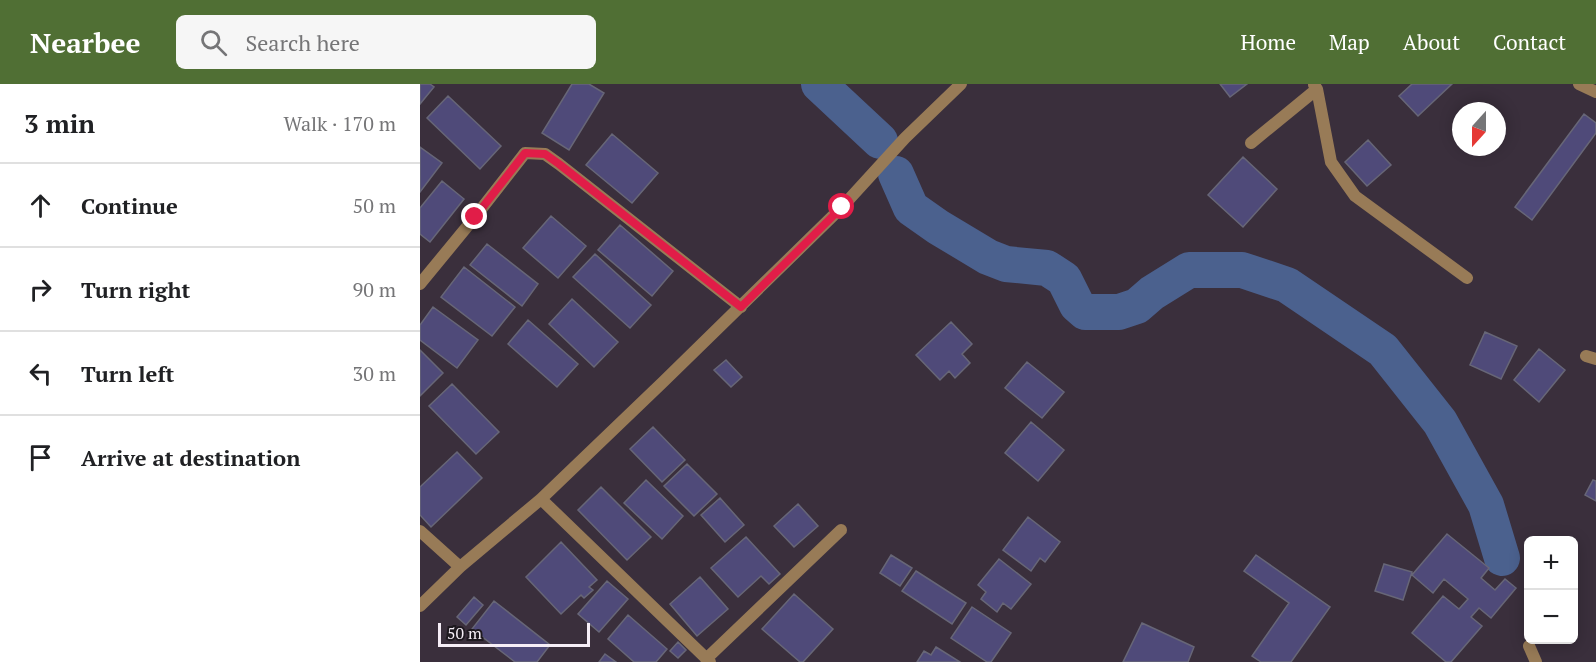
<!DOCTYPE html>
<html lang="en">
<head>
<meta charset="utf-8">
<style>
  :root { --surface:#fff; --page:#f6f6f6; --text:#202124; --muted:#757577; --line:#e0e0e0; --accent:#506f34 }
  body { margin:0; font-family:"PT Serif",serif; background:var(--page); color:var(--text) }
  .controls { position:absolute; right:18px; bottom:18px; display:grid; overflow:hidden; border-radius:9px; box-shadow:0 3px 15px #0003 }
  .controls button { width:54px; height:54px; display:grid; place-items:center; padding:0; border:0; border-bottom:2px solid var(--line); background:var(--surface); color:var(--text); font:30px sans-serif }
  .compass { position:absolute; left:1032px; top:18px; width:54px; height:54px; border-radius:50%; background:var(--surface); box-shadow:0 3px 15px #0003; rotate:201deg }
  .scale { position:absolute; left:18px; bottom:15px; width:152px; box-sizing:border-box; padding-left:6px; border:3px solid #f6eef7; border-top:0; font-size:16px; line-height:21px; white-space:nowrap; color:#f6eef7; -webkit-text-stroke:4px #1e191f; paint-order:stroke }
  .stop { position:absolute; width:18px; height:18px; margin:-14px; border:4px solid #e11d48; border-radius:50%; background:#fff }
  .stop.end { background:#e11d48; border-color:#fff; box-shadow:0 2px 6px #0008 }
  .list { margin:0; padding:0; list-style:none }
  h2 { display:flex; justify-content:space-between; align-items:center; height:78px; margin:0; padding:0 24px; font-size:26px }
  h2 small { font-size:20px; font-weight:400; color:var(--muted) }
  .list li { display:grid; grid-template-columns:39px 1fr auto; gap:18px; align-items:center; box-sizing:border-box; height:84px; padding:0 24px; border-top:2px solid var(--line) }
  .list b { display:block; font-size:22px; white-space:nowrap }
  .list em { font-size:20px; font-style:normal; color:var(--muted) }
  .icon { flex:none; width:33px; height:33px; fill:none; stroke:currentColor; stroke-width:2; stroke-linecap:round; stroke-linejoin:round }
  .map { position:relative; flex:none; width:1176px; height:578px; overflow:hidden }
  header { display:flex; align-items:center; gap:36px; box-sizing:border-box; height:84px; padding:0 30px; background:var(--accent); color:#fff }
  header strong { font-size:28px }
  nav { display:flex; gap:33px; margin-inline-start:auto; font-size:21px }
  .search { width:420px; height:54px; background:var(--page); display:flex; align-items:center; gap:15px; box-sizing:border-box; padding:0 21px; border-radius:9px; color:var(--muted); font-size:22px }
  main { display:flex }
  aside { flex:1; background:var(--surface) }
  .map>svg:first-child { display:block }
  .lines { fill:none; stroke-linecap:round; stroke-linejoin:round }
  .river { stroke:#4b618e; stroke-width:36 }
  .building { fill:#4f4a79; stroke:#676677; stroke-width:1.5 }
  .street { stroke:#987b57; stroke-width:12 }
  .route { stroke:#e11d48; stroke-width:8 }
</style>
</head>
<body>
<header>
<strong>Nearbee</strong>
<div class="search"><svg class="icon" aria-label="search" viewBox="0 0 24 24"><circle cx="10" cy="10" r="6"/><path d="M15 15l6 6"/></svg>Search here</div>
<nav><a>Home</a><a>Map</a><a>About</a><a>Contact</a></nav>
</header>
<main>
<aside>
<h2>3 min<small>Walk · 170 m</small></h2>
<ul class="list">
<li><svg class="icon" aria-label="ahead" viewBox="0 0 24 24"><path d="M12 20V5M6 11l6-6 6 6"/></svg><div><b>Continue</b></div><em>50 m</em></li>
<li><svg class="icon" aria-label="right" viewBox="0 0 24 24"><path d="M7 20v-9h11M14 6l5 5-5 5"/></svg><div><b>Turn right</b></div><em>90 m</em></li>
<li><svg class="icon" aria-label="left" viewBox="0 0 24 24"><path d="M17 20v-9H6M10 6l-5 5 5 5"/></svg><div><b>Turn left</b></div><em>30 m</em></li>
<li><svg class="icon" aria-label="arrive" viewBox="0 0 24 24"><path d="M6 21V4h12l-3 4 3 4H6"/></svg><div><b>Arrive at destination</b></div></li>
</ul>
</aside>
<div class="map">
<svg width="1176" height="578" viewBox="0 0 1176 578">
  <rect width="100%" height="100%" fill="#3a2f3c"/>
  <g class="lines">
    <path class="river" d="M 399,0 L 460,57
      M 476,90 L 491,124 L 518,143 L 568,173 L 586,180 L 627,184 L 644,195 L 657,221 L 665,228 L 699,228 L 717,222 L 732,209 L 769,186 L 822,186 L 867,201 L 963,266 L 1020,338 L 1066,421 L 1082,474"/>
  </g>
  <path class="building" d="M 0,0 L 10,0 L 14,3 L 0,20 Z
    M 152,0 L 169,0 L 184,9 L 149,66 L 122,49 Z
    M 800,0 L 827,0 L 810,13 Z
    M 992,0 L 1032,0 L 998,32 L 979,12 Z
    M 28,12 L 81,62 L 60,85 L 7,34 Z
    M 1164,30 L 1176,39 L 1176,49 L 1112,136 L 1095,123 Z
    M 192,50 L 238,89 L 212,119 L 166,81 Z
    M 948,56 L 971,81 L 947,102 L 925,78 Z
    M 0,63 L 22,79 L 0,108 Z
    M 823,73 L 857,105 L 823,143 L 788,111 Z
    M 22,97 L 44,115 L 10,158 L 0,150 L 0,124 Z
    M 131,132 L 166,162 L 138,194 L 103,164 Z
    M 200,141 L 253,187 L 232,212 L 178,166 Z
    M 67,160 L 118,200 L 102,222 L 50,181 Z
    M 175,170 L 231,221 L 210,244 L 153,193 Z
    M 44,183 L 95,223 L 72,252 L 21,213 Z
    M 152,215 L 198,258 L 174,283 L 129,240 Z
    M 13,223 L 58,256 L 37,284 L 0,256 L 0,241 Z
    M 108,236 L 158,280 L 137,303 L 88,260 Z
    M 531,238 L 552,260 L 542,270 L 550,279 L 535,294 L 529,287 L 520,296 L 496,271 Z
    M 1065,248 L 1097,262 L 1081,295 L 1050,281 Z
    M 1119,265 L 1145,286 L 1119,318 L 1094,296 Z
    M 0,266 L 23,289 L 0,312 Z
    M 306,276 L 322,293 L 311,303 L 294,286 Z
    M 607,278 L 644,308 L 622,334 L 585,304 Z
    M 32,300 L 79,348 L 56,370 L 9,322 Z
    M 611,338 L 644,366 L 618,397 L 585,369 Z
    M 233,343 L 265,376 L 242,398 L 210,365 Z
    M 37,368 L 62,394 L 11,443 L 0,431 L 0,403 Z
    M 267,380 L 297,410 L 274,432 L 244,402 Z
    M 226,396 L 263,432 L 242,455 L 204,419 Z
    M 1173,396 L 1176,397 L 1176,417 L 1165,411 Z
    M 181,403 L 231,453 L 207,476 L 158,426 Z
    M 300,414 L 324,441 L 305,458 L 281,431 Z
    M 378,420 L 398,442 L 374,463 L 354,442 Z
    M 608,433 L 640,458 L 625,478 L 620,474 L 611,487 L 583,466 Z
    M 1027,450 L 1069,484 L 1061,494 L 1075,506 L 1085,495 L 1096,504 L 1071,534 L 1059,524 L 1051,533 L 1062,542 L 1031,578 L 1026,578 L 992,549 L 1023,512 L 1039,525 L 1048,515 L 1024,495 L 1013,509 L 992,491 Z
    M 326,453 L 360,490 L 349,500 L 341,492 L 318,513 L 291,484 Z
    M 141,458 L 177,496 L 169,503 L 173,506 L 164,514 L 161,511 L 141,530 L 106,493 Z
    M 471,471 L 492,484 L 480,502 L 460,489 Z
    M 836,471 L 910,523 L 871,578 L 841,578 L 832,572 L 869,519 L 824,487 Z
    M 579,475 L 611,500 L 591,525 L 583,519 L 577,528 L 561,515 L 566,508 L 558,501 Z
    M 964,480 L 992,488 L 983,516 L 955,507 Z
    M 496,487 L 546,519 L 532,540 L 482,507 Z
    M 280,493 L 308,525 L 277,552 L 250,520 Z
    M 187,497 L 208,515 L 179,548 L 158,530 Z
    M 374,510 L 413,545 L 383,578 L 380,578 L 342,545 Z
    M 54,513 L 63,521 L 46,541 L 37,533 Z
    M 74,517 L 130,561 L 117,578 L 95,578 L 52,545 Z
    M 552,523 L 591,549 L 571,578 L 567,578 L 531,554 Z
    M 208,531 L 247,565 L 236,578 L 214,578 L 188,555 Z
    M 722,539 L 774,563 L 768,578 L 703,578 Z
    M 258,558 L 266,566 L 258,574 L 250,567 Z
    M 516,563 L 540,578 L 497,578 L 504,567 L 511,571 Z
    M 185,570 L 196,578 L 179,578 Z"/>
  <g class="lines">
    <path class="street" d="M 1159,0 L 1176,8
      M 897,5 L 911,78 L 935,112 L 1047,194
      M 831,59 L 897,5 L 894,1
      M 0,200 L 55,133 L 105,69 L 125,70 L 139,80 L 321,223
      M 1166,272 L 1176,275
      M 121,415 L 290,578
      M 0,447 L 40,483
      M 0,522 L 40,483 L 121,415 L 243,298 L 422,123 L 485,54 L 541,0
      M 1109,562 L 1116,578
      M 286,575 L 421,446"/>
  </g>
  <g class="lines">
    <path class="route" d="M 55,133 L 105,69 L 125,70 L 139,80 L 321,223 L 422,123"/>
  </g>
</svg>
<div class="controls">
<button>+</button>
<button>−</button>
</div>
<svg class="compass" viewBox="-18 -18 36 36"><path d="M0-13l5 13h-10z" fill="#e53935"/><path d="M0 13l5-13h-10z" fill="#757577"/></svg>
<div class="scale">50 m</div>
<div class="stop" style="left:422px;top:123px"></div>
<div class="stop end" style="left:55px;top:133px"></div>
</div>
</main>
</body>
</html>
